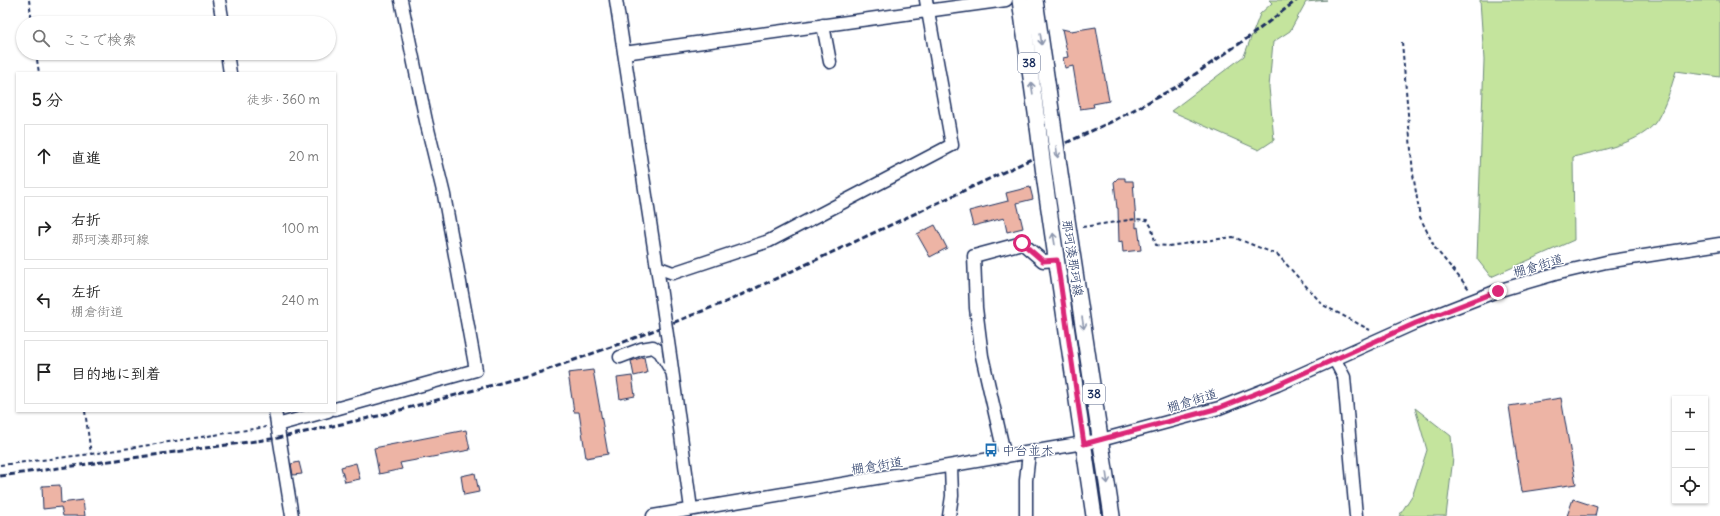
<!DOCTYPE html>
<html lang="ja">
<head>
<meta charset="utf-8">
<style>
  :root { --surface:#fff; --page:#f2f2f2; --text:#222; --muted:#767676; --line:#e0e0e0 }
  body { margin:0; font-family:Delius,"Klee One",sans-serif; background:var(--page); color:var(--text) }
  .controls { position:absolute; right:12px; bottom:12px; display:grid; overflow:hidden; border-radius:0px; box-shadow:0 1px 3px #0004 }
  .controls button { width:36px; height:36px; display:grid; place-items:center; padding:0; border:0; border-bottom:1px solid var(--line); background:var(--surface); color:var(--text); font:20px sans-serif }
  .stop { position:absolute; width:12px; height:12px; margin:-9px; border:3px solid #db2777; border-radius:50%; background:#fff }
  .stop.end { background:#db2777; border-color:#fff; box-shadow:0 1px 4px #0008 }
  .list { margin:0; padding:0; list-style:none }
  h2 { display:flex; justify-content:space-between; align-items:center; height:52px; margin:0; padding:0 16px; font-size:17px }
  h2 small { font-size:13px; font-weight:400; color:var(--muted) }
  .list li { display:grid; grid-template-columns:26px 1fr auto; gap:12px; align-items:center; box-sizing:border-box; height:64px; margin:0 8px 8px; padding:0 8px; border:1px solid var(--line); border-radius:0px }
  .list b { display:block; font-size:15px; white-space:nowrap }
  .list p { margin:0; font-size:13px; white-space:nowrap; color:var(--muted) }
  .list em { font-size:13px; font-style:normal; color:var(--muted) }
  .icon { flex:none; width:22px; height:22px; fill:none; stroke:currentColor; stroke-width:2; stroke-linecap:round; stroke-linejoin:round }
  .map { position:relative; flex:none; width:1720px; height:516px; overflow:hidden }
  .search { position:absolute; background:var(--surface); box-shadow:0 1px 3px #0004; left:16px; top:16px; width:320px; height:44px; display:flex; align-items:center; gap:10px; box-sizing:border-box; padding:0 14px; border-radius:22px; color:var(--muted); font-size:15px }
  .panel { position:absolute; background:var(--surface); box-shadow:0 1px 3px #0004; left:16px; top:72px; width:320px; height:340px; border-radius:0px }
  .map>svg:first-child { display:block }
  .green { fill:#c4e49d; stroke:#708a7e }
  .building { fill:#edb4a5; stroke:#1b2f5e }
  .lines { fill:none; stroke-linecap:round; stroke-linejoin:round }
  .minor-casing { stroke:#1b2f5e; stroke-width:15 }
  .major-casing { stroke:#1b2f5e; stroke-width:18 }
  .path { stroke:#1b2f5e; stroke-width:2; stroke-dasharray:4 3; stroke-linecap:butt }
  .minor { stroke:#fff; stroke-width:12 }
  .major { stroke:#fff; stroke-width:15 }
  .rail { stroke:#1b2f5e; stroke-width:3; stroke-dasharray:6 3; stroke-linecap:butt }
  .minor-bridge-casing { stroke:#1b2f5e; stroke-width:15; stroke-linecap:butt }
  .major-bridge-casing { stroke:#1b2f5e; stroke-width:18; stroke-linecap:butt }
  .minor-bridge { stroke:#fff; stroke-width:12 }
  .major-bridge { stroke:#fff; stroke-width:15 }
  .oneway { stroke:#8d97ae }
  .route { stroke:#db2777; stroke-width:5 }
  .labels { text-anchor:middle; stroke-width:3; stroke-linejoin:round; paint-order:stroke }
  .shield { fill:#fff; stroke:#5f6d8e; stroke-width:1 }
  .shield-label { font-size:12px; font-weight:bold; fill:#1b2f5e }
  .street-label { font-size:13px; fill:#1b2f5e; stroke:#fff }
  .poi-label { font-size:13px; fill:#1b2f5e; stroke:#fff; text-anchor:start }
</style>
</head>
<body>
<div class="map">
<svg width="1720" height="516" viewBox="0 0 1720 516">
  <rect width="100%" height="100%" fill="#fff"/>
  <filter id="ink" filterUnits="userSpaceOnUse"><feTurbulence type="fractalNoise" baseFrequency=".025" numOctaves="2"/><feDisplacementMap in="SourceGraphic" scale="8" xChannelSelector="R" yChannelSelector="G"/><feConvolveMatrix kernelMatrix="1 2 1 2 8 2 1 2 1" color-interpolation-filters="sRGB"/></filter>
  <g filter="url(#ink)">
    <path class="green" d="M 1269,0 L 1327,0 L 1306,2 L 1290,31 L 1273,42 L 1269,87 L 1274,140 L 1259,150 L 1171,111 L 1244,56 L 1260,14 L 1272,3 Z
      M 1480,0 L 1720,0 L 1720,77 L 1676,71 C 1671,88 1666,105 1657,120 C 1643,143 1598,151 1573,157 L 1574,240 L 1491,277 L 1477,259 L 1484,60 Z
      M 1415,408 L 1451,436 L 1453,458 L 1446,516 L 1399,516 L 1413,494 L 1427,450 Z"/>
    <path class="building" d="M 1096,27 L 1109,101 L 1093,104 L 1094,107 L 1080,109 L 1073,66 L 1065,68 L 1063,58 L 1068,57 L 1062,29 L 1071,31 Z
      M 1118,178 L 1125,178 L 1125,181 L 1133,181 L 1136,223 L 1136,228 L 1138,227 L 1141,250 L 1123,252 L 1122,241 L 1119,242 L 1118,208 L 1117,208 L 1114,182 Z
      M 1030,187 L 1033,199 L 1017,203 L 1023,228 L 1007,232 L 1004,218 L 973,226 L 969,211 L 1008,201 L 1006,193 Z
      M 935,225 L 947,248 L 930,257 L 917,234 Z
      M 644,357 L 647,373 L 634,376 L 631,361 Z
      M 593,370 L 608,454 L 586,458 L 579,412 L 574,412 L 568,373 Z
      M 632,376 L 635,396 L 620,399 L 617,378 Z
      M 1561,398 L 1576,484 L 1522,492 L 1509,406 Z
      M 466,430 L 470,450 L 400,463 L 402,469 L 379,474 L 374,448 Z
      M 299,462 L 302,474 L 293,475 L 291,464 Z
      M 356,463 L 360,479 L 345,482 L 341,467 Z
      M 475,473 L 479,492 L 464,495 L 461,476 Z
      M 60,485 L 61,503 L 83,500 L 85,516 L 63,516 L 61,507 L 43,509 L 42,486 Z
      M 1573,499 L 1597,507 L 1595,516 L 1567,516 Z"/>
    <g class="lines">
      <g class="minor-casing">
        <path id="minor" d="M 219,0 L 223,23
          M 616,0 L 660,287
          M 823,25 L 830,62
          M 227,53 L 230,73
          M 624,53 L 1006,0
          M 657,267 L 673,273 L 769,241 L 952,145 L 926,0
          M 620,357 L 641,349 L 653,347 L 660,352 L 672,372
          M 1335,360 L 1344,377 L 1356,516
          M 671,362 L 691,509
          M 335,409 L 476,370 L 444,195 L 426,121 L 401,0
          M 275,411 L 292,516
          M 277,425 L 328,411
          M 1005,457 L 982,356 L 976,308 L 974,256 L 1022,243 L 1043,261 L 1057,260
          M 653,516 L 1101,440 L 1219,408 L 1277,385 L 1415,323 L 1497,291 L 1555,274 L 1606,262 L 1720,244
          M 949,516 L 952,496 L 951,466
          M 1026,516 L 1026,480 L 1029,453"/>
      </g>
      <g class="major-casing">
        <path id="major" d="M 1020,0 L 1038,127
          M 1035,0 L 1053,123
          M 1061,180 L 1112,516
          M 1045,182 L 1094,516"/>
      </g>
      <path class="path" d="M 29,0 L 32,23
        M 1402,42 L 1413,174 L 1420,217 L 1435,248 L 1469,289
        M 36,53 L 39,73
        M 1082,227 L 1136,219 L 1147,220 L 1151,226 L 1156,245 L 1169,246 L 1233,237 L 1278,255 L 1323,305 L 1370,330
        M 85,411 L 91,454
        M 0,465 L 91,454 L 266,427"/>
      <use href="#minor" class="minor"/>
      <use href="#major" class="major"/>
      <path class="rail" d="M 0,476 L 278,438 L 378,416 L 541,372 L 619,344 L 728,301 L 1115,120 L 1178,86 L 1249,37 L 1297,0"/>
      <g class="minor-bridge-casing">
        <path id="minor-bridge" d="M 660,287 L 671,362"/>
      </g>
      <g class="major-bridge-casing">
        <path id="major-bridge" d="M 1053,123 L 1061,180
          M 1038,127 L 1045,182"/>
      </g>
      <use href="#minor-bridge" class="minor-bridge"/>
      <use href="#major-bridge" class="major-bridge"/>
    </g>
    <defs><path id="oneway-shaft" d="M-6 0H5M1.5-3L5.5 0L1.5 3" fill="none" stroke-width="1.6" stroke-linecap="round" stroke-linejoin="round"/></defs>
    <g class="oneway">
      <use href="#oneway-shaft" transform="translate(1041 39) rotate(82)"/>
      <use href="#oneway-shaft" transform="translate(1032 88) rotate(-98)"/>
      <use href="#oneway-shaft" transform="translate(1057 152) rotate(82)"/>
      <use href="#oneway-shaft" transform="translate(1054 239) rotate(-99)"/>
      <use href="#oneway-shaft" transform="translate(1083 323) rotate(81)"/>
      <use href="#oneway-shaft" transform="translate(1107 478) rotate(82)"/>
    </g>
  </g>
  <g class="lines" filter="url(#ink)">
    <path class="route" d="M 1022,243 L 1043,261 L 1057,260 L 1084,444 L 1219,408 L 1277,385 L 1416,323 L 1498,291"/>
  </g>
  <defs>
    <g id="bus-bare" transform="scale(1.08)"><path d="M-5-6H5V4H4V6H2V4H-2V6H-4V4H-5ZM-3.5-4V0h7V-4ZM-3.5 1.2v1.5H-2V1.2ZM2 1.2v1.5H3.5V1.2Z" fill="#1f6fb2" stroke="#fff" stroke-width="2.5" paint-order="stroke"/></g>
  </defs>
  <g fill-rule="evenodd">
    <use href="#bus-bare" x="991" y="450"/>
  </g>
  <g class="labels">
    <g class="shield">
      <rect x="1018" y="53" width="22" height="20" rx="3"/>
      <rect x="1083" y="384" width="22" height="20" rx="3"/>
    </g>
    <g class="shield-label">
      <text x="1029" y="67">38</text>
      <text x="1094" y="398">38</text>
    </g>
    <g class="street-label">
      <text transform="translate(1073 258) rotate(81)" y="5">那珂湊那珂線</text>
      <text transform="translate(1538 265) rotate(-16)" y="5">棚倉街道</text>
      <text transform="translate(1192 400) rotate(-17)" y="5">棚倉街道</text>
      <text transform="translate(877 465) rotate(-9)" y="5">棚倉街道</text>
    </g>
    <g class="poi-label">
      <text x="1002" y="455">中台並木</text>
    </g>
  </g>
</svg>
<div class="controls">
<button>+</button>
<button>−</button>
<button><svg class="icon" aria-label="locate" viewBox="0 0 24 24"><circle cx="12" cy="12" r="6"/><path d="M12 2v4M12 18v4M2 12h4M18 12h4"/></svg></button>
</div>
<div class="stop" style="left:1022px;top:243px"></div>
<div class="stop end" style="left:1498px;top:291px"></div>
<div class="search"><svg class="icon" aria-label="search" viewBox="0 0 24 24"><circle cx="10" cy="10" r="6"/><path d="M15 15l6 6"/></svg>ここで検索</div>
<section class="panel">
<h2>5 分<small>徒歩 · 360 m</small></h2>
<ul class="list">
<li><svg class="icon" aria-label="ahead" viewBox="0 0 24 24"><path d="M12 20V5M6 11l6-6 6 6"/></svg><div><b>直進</b></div><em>20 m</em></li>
<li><svg class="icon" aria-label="right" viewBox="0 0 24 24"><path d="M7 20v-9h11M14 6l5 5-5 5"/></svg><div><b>右折</b><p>那珂湊那珂線</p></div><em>100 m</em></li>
<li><svg class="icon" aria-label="left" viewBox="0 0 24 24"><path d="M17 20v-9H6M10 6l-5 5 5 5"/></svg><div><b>左折</b><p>棚倉街道</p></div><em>240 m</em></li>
<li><svg class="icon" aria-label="arrive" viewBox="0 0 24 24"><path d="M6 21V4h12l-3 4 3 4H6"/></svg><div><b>目的地に到着</b></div></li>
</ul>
</section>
</div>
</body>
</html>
